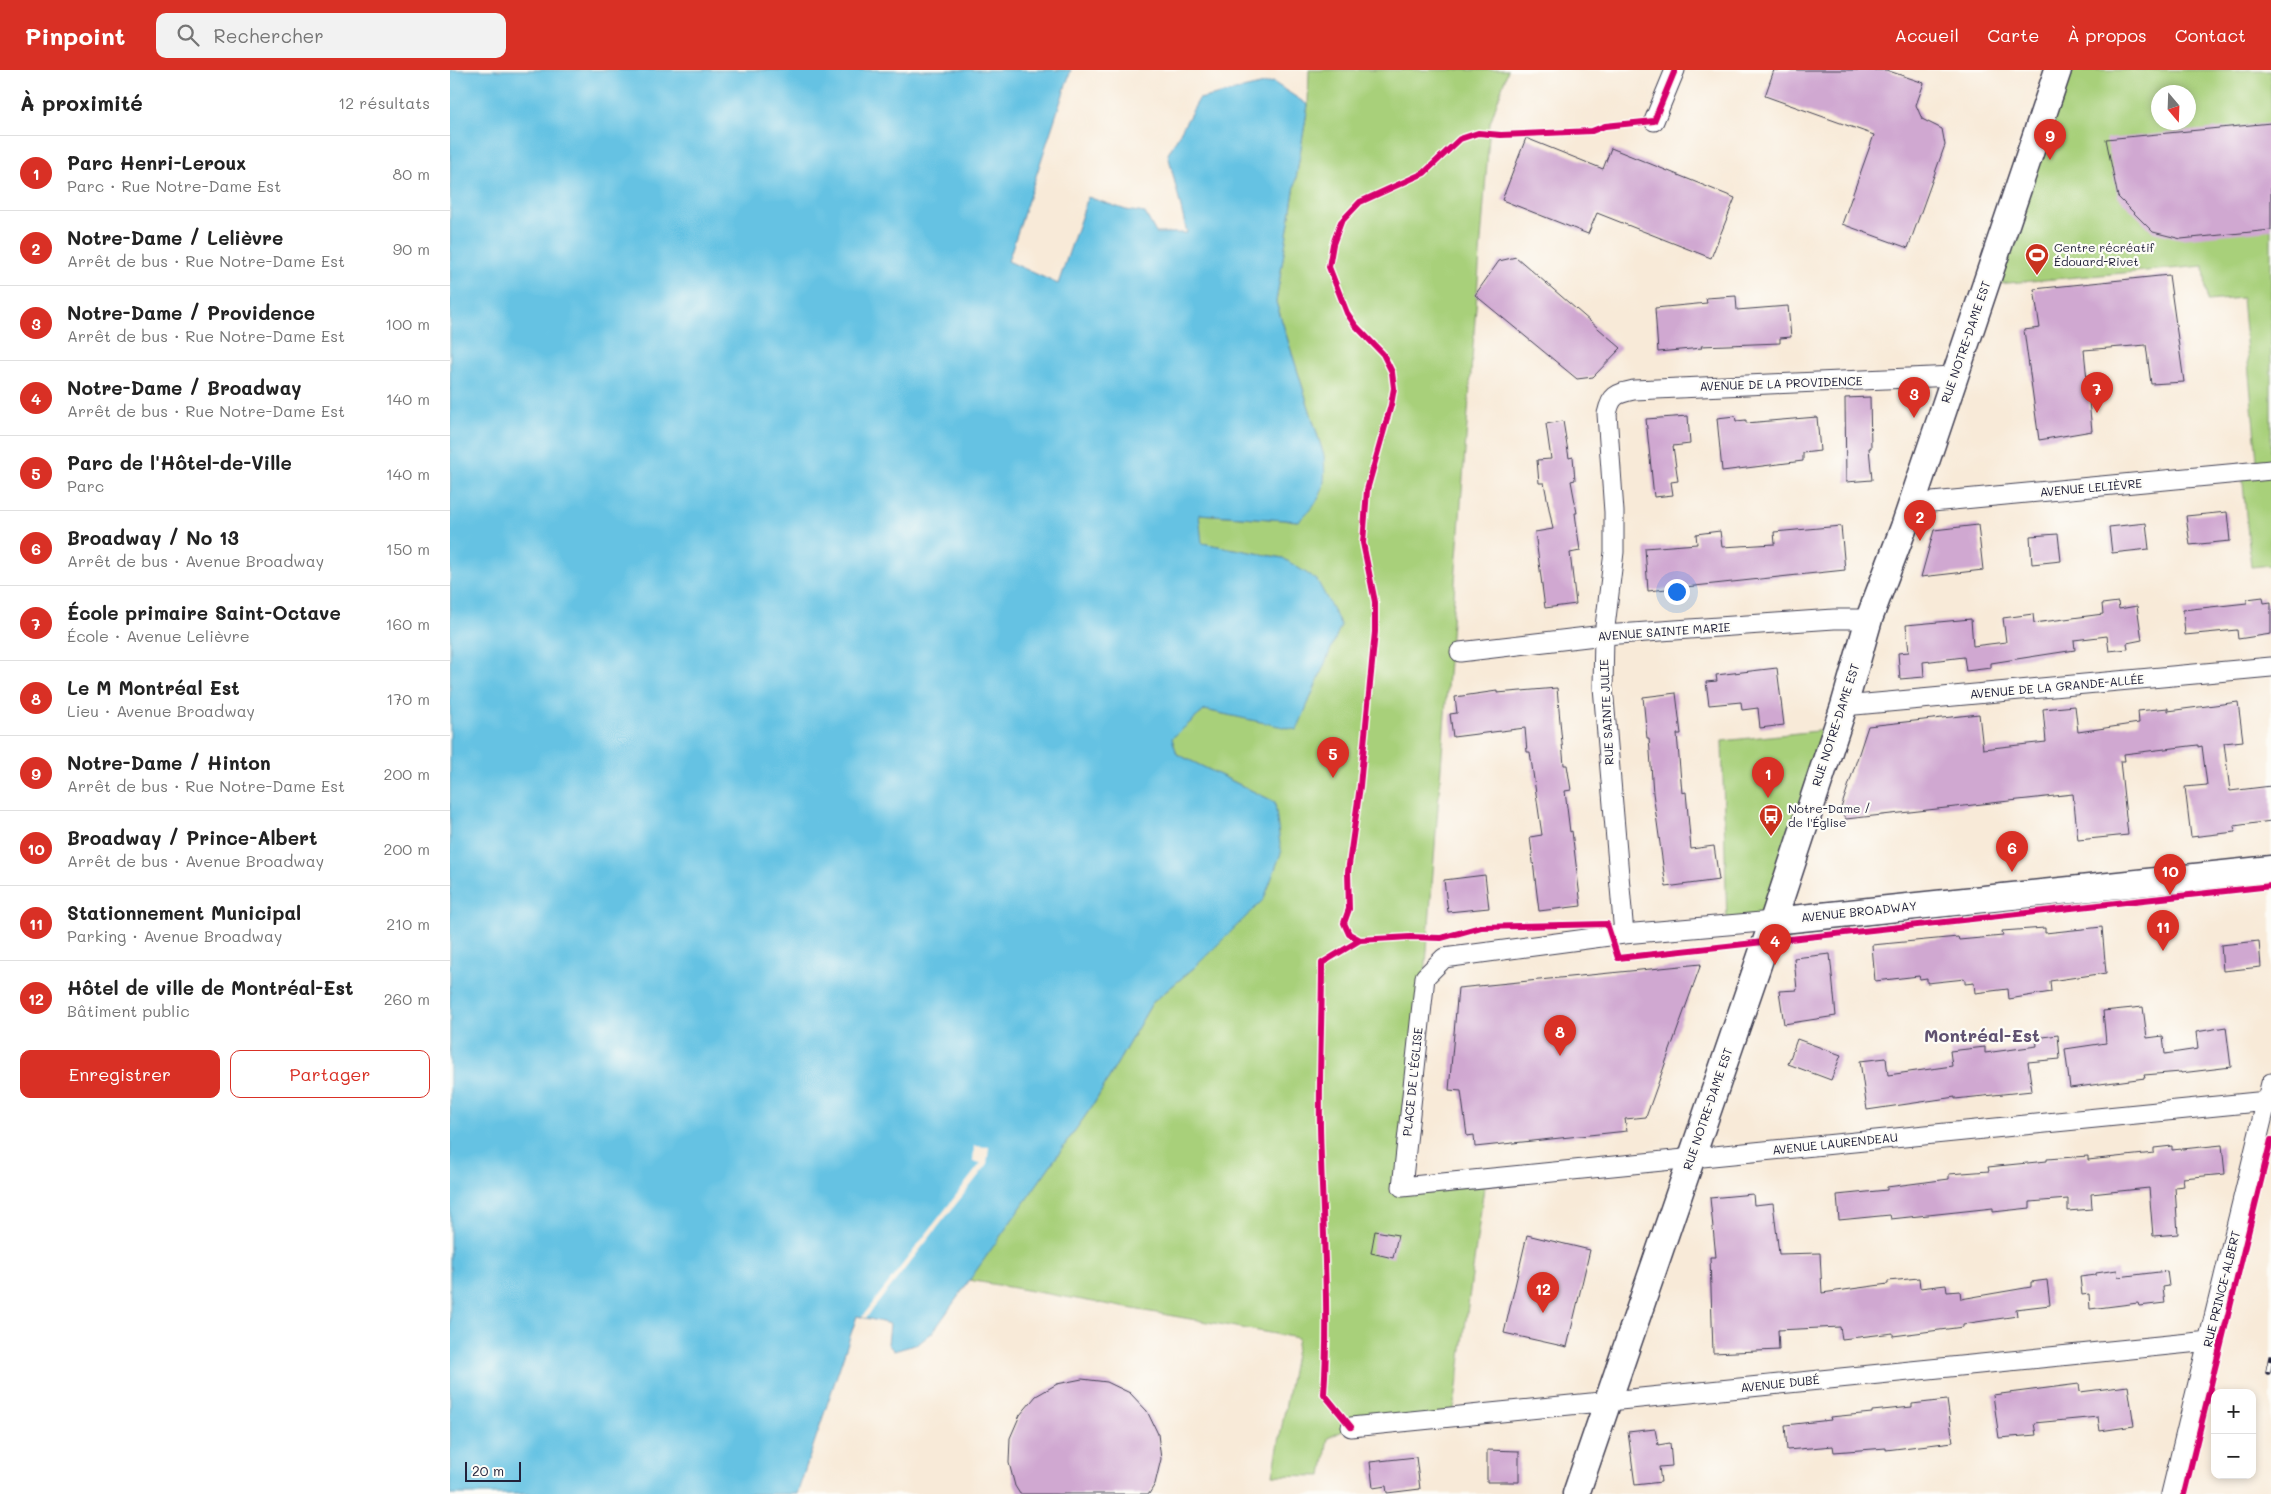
<!DOCTYPE html>
<html lang="fr">
<head>
<meta charset="utf-8">
<style>
  :root { --surface:#fff; --page:#f2f2f2; --text:#222; --muted:#767676; --line:#e0e0e0; --accent:#d93025 }
  body { margin:0; font-family:Mali,sans-serif; background:var(--page); color:var(--text) }
  .controls { position:absolute; right:15px; bottom:15px; display:grid; overflow:hidden; border-radius:10px; box-shadow:0 2px 8px #0003 }
  .controls button { width:45px; height:45px; display:grid; place-items:center; padding:0; border:0; border-bottom:1px solid var(--line); background:var(--surface); color:var(--text); font:25px sans-serif }
  .compass { position:absolute; left:1701px; top:15px; width:45px; height:45px; border-radius:50%; background:var(--surface); box-shadow:0 2px 8px #0003; rotate:161deg }
  .scale { position:absolute; left:15px; bottom:12px; width:56px; box-sizing:border-box; padding-left:5px; border:2px solid #22223b; border-top:0; font-size:14px; line-height:18px; white-space:nowrap; color:#22223b; -webkit-text-stroke:4px #fdfcf7; paint-order:stroke }
  .you { position:absolute; left:1226px; top:521px; width:18px; height:18px; margin:-12px; border:4px solid #fff; border-radius:50%; background:#1a73e8; box-shadow:0 0 0 8px #1a73e833 }
  .badge { display:grid; place-items:center; width:32px; height:32px; border-radius:50%; background:var(--accent); color:#fff; font-size:16px; font-weight:700 }
  .pin { position:absolute; translate:-50% -41px; filter:drop-shadow(0 1px 2px #0008) }
  .pin::after { content:''; position:absolute; top:26px; width:18px; height:15px; background:inherit; clip-path:polygon(0 0,100% 0,50% 100%) }
  .list { margin:0; padding:0; list-style:none }
  h2 { display:flex; justify-content:space-between; align-items:center; height:65px; margin:0; padding:0 20px; font-size:21px }
  h2 small { font-size:16px; font-weight:400; color:var(--muted) }
  .list li { display:grid; grid-template-columns:32px 1fr auto; gap:15px; align-items:center; box-sizing:border-box; height:75px; padding:0 20px; border-top:1px solid var(--line) }
  .list b { display:block; font-size:19px; white-space:nowrap }
  .list p { margin:0; font-size:16px; white-space:nowrap; color:var(--muted) }
  .list em { font-size:16px; font-style:normal; color:var(--muted) }
  .actions { display:flex; gap:10px; padding:15px 20px }
  .actions a { flex:1; padding:11px 0; border:1px solid var(--accent); border-radius:10px; text-align:center; font-size:18px; color:var(--accent) }
  .actions .main { background:var(--accent); color:#fff }
  .icon { flex:none; width:28px; height:28px; fill:none; stroke:currentColor; stroke-width:2; stroke-linecap:round; stroke-linejoin:round }
  .map { position:relative; flex:none; width:1821px; height:1424px; overflow:hidden }
  header { display:flex; align-items:center; gap:30px; box-sizing:border-box; height:70px; padding:0 25px; background:var(--accent); color:#fff }
  header strong { font-size:24px }
  nav { display:flex; gap:28px; margin-inline-start:auto; font-size:18px }
  .search { width:350px; height:45px; background:var(--page); display:flex; align-items:center; gap:12px; box-sizing:border-box; padding:0 18px; border-radius:10px; color:var(--muted); font-size:19px }
  main { display:flex }
  aside { flex:1; background:var(--surface) }
  .map>svg:first-child { display:block }
  .green { fill:#a8d07a; stroke:#65795a; fill-rule:evenodd }
  .water { fill:#65c2e3; stroke:#44728f }
  .pier { fill:#f8ead8 }
  .building { fill:#d0a8d1 }
  .lines { fill:none; stroke-linecap:round; stroke-linejoin:round }
  .street-casing { stroke:#424053; stroke-width:21 }
  .secondary-casing { stroke:#424053; stroke-width:29 }
  .street { stroke:#fff; stroke-width:19 }
  .secondary { stroke:#fff; stroke-width:26 }
  .rail-casing { stroke:#22223b; stroke-width:5.5 }
  .rail { stroke:#fdfcf7; stroke-width:4; stroke-dasharray:11; stroke-linecap:butt }
  .cycleway-casing { stroke:#fdfcf7; stroke-width:9 }
  .cycleway { stroke:#d6006c; stroke-width:6 }
  .labels { text-anchor:middle; stroke-width:4.5; stroke-linejoin:round; paint-order:stroke }
  .poi-label { font-size:12px; fill:#22223b; stroke:#fdfcf7; text-anchor:start }
  .street-label { font-size:12px; fill:#22223b; stroke:#fdfcf7 }
  .district-label { font-size:18px; font-weight:bold; fill:#5f5170; stroke:#fdfcf7 }
</style>
</head>
<body>
<header>
<strong>Pinpoint</strong>
<div class="search"><svg class="icon" aria-label="search" viewBox="0 0 24 24"><circle cx="10" cy="10" r="6"/><path d="M15 15l6 6"/></svg>Rechercher</div>
<nav><a>Accueil</a><a>Carte</a><a>À propos</a><a>Contact</a></nav>
</header>
<main>
<aside>
<h2>À proximité<small>12 résultats</small></h2>
<ul class="list">
<li><span class="badge">1</span><div><b>Parc Henri-Leroux</b><p>Parc · Rue Notre-Dame Est</p></div><em>80 m</em></li>
<li><span class="badge">2</span><div><b>Notre-Dame / Lelièvre</b><p>Arrêt de bus · Rue Notre-Dame Est</p></div><em>90 m</em></li>
<li><span class="badge">3</span><div><b>Notre-Dame / Providence</b><p>Arrêt de bus · Rue Notre-Dame Est</p></div><em>100 m</em></li>
<li><span class="badge">4</span><div><b>Notre-Dame / Broadway</b><p>Arrêt de bus · Rue Notre-Dame Est</p></div><em>140 m</em></li>
<li><span class="badge">5</span><div><b>Parc de l'Hôtel-de-Ville</b><p>Parc</p></div><em>140 m</em></li>
<li><span class="badge">6</span><div><b>Broadway / No 13</b><p>Arrêt de bus · Avenue Broadway</p></div><em>150 m</em></li>
<li><span class="badge">7</span><div><b>École primaire Saint-Octave</b><p>École · Avenue Lelièvre</p></div><em>160 m</em></li>
<li><span class="badge">8</span><div><b>Le M Montréal Est</b><p>Lieu · Avenue Broadway</p></div><em>170 m</em></li>
<li><span class="badge">9</span><div><b>Notre-Dame / Hinton</b><p>Arrêt de bus · Rue Notre-Dame Est</p></div><em>200 m</em></li>
<li><span class="badge">10</span><div><b>Broadway / Prince-Albert</b><p>Arrêt de bus · Avenue Broadway</p></div><em>200 m</em></li>
<li><span class="badge">11</span><div><b>Stationnement Municipal</b><p>Parking · Avenue Broadway</p></div><em>210 m</em></li>
<li><span class="badge">12</span><div><b>Hôtel de ville de Montréal-Est</b><p>Bâtiment public</p></div><em>260 m</em></li>
</ul>
<div class="actions"><a class="main">Enregistrer</a><a>Partager</a></div>
</aside>
<div class="map">
<svg width="1821" height="1424" viewBox="0 0 1821 1424">
  <rect width="100%" height="100%" fill="#fdfcf7"/>
  <filter id="ink" filterUnits="userSpaceOnUse"><feTurbulence type="fractalNoise" baseFrequency=".02" numOctaves="2"/><feDisplacementMap in="SourceGraphic" scale="10" xChannelSelector="R" yChannelSelector="G"/><feConvolveMatrix kernelMatrix="1 2 1 2 8 2 1 2 1" color-interpolation-filters="sRGB"/></filter>
  <filter id="wash" filterUnits="userSpaceOnUse"><feTurbulence type="fractalNoise" baseFrequency=".0096" numOctaves="4" result="noise"/><feDisplacementMap in="SourceGraphic" scale="20" xChannelSelector="R" yChannelSelector="G"/><feGaussianBlur stdDeviation="1.12" result="paint"/><feColorMatrix in="noise" values="0 0 0 0 0 0 0 0 0 0 0 0 0 0 0 0 0 1.4 0 .05"/><feComposite in="paint" operator="in"/></filter>
  <g filter="url(#wash)">
    <rect width="100%" height="100%" fill="#f8ead8"/>
    <path class="green" d="M 859,0 L 1058,0 L 1040,53 L 975,907 L 952,1116 L 1035,1110 L 1003,1346 L 901,1357 L 878,1368 L 872,1406 L 823,1405 L 848,1268 L 519,1210 L 645,1032 L 702,933 L 746,896 L 825,732 L 727,684 L 721,668 L 755,640 L 847,659 L 833,488 L 751,473 L 749,444 L 849,451 L 874,386 L 826,232 L 858,35 Z
      M 1608,0 L 1821,0 L 1821,495 L 1801,497 L 1792,403 L 1808,401 L 1792,228 L 1757,231 L 1754,196 L 1535,215 ZM 1708,22 L 1738,22 L 1738,52 L 1708,52 Z
      M 1386,659 L 1323,851 L 1277,855 L 1272,671 Z"/>
    <path class="water" d="M 0,0 L 621,0 L 558,191 L 608,214 L 638,127 L 676,140 L 695,143 L 706,163 L 737,163 L 718,84 L 749,29 L 823,12 L 858,35 L 826,232 L 874,386 C 876,421 873,427 849,451 L 749,444 L 752,473 L 833,488 L 867,510 L 891,555 L 847,660 L 755,640 L 722,668 L 727,684 L 825,732 L 831,783 L 814,829 L 746,896 L 702,933 L 645,1032 L 483,1262 L 468,1274 L 444,1281 L 438,1274 L 440,1254 L 407,1246 L 347,1424 L 0,1424 Z"/>
    <path class="pier" d="M 524,1076 L 539,1077 L 537,1095 L 416,1248 L 412,1247 L 531,1093 L 523,1092 Z"/>
    <g id="blocks">
      <path class="building" d="M 1324,0 L 1436,0 L 1474,13 L 1466,35 L 1472,49 L 1492,59 L 1495,75 L 1458,178 L 1392,154 L 1424,65 L 1315,26 Z
        M 1821,53 L 1821,160 L 1731,169 L 1703,162 L 1668,127 L 1656,69 Z
        M 1076,68 L 1153,99 L 1161,78 L 1285,128 L 1261,188 L 1147,143 L 1138,164 L 1052,130 Z
        M 1066,187 L 1171,278 L 1143,307 L 1127,309 L 1025,225 L 1049,191 Z
        M 1719,205 L 1734,312 L 1701,314 L 1696,275 L 1634,280 L 1642,361 L 1589,370 L 1574,260 L 1590,258 L 1584,219 Z
        M 1286,226 L 1287,240 L 1338,236 L 1341,267 L 1330,268 L 1330,273 L 1251,276 L 1252,278 L 1208,282 L 1205,238 L 1257,233 L 1256,228 Z
        M 1420,327 L 1421,378 L 1419,378 L 1422,410 L 1396,412 L 1395,328 Z
        M 1238,346 L 1240,374 L 1223,376 L 1228,411 L 1221,412 L 1223,425 L 1204,427 L 1196,349 Z
        M 1285,346 L 1286,351 L 1296,350 L 1296,353 L 1367,347 L 1370,381 L 1353,383 L 1353,391 L 1272,401 L 1267,348 Z
        M 1113,351 L 1119,388 L 1123,387 L 1125,410 L 1121,411 L 1127,443 L 1125,443 L 1130,481 L 1120,483 L 1126,534 L 1095,538 L 1085,462 L 1103,459 L 1094,413 L 1089,413 L 1087,390 L 1101,389 L 1096,354 Z
        M 1777,442 L 1780,471 L 1740,475 L 1736,446 Z
        M 1696,453 L 1699,479 L 1662,483 L 1659,457 Z
        M 1528,455 L 1533,500 L 1471,507 L 1484,460 Z
        M 1391,456 L 1395,500 L 1198,521 L 1195,478 L 1247,474 L 1246,464 L 1270,461 L 1272,477 L 1325,474 L 1324,462 Z
        M 1608,464 L 1611,491 L 1582,494 L 1580,466 Z
        M 1813,527 L 1814,533 L 1821,532 L 1821,564 L 1788,569 L 1787,560 L 1735,565 L 1733,540 L 1797,533 L 1797,529 Z
        M 1668,532 L 1669,539 L 1687,536 L 1692,570 L 1677,573 L 1678,579 L 1659,581 L 1657,566 L 1624,570 L 1625,580 L 1541,593 L 1541,598 L 1516,601 L 1514,587 L 1473,592 L 1474,607 L 1450,609 L 1448,583 L 1459,582 L 1456,555 L 1521,549 L 1523,576 L 1556,572 L 1553,548 L 1583,544 L 1584,553 L 1653,544 L 1652,534 Z
        M 1327,598 L 1334,655 L 1310,658 L 1308,638 L 1292,640 L 1291,632 L 1259,635 L 1256,612 L 1267,611 L 1266,605 Z
        M 1107,618 L 1114,695 L 1117,695 L 1121,720 L 1115,721 L 1120,762 L 1122,761 L 1131,836 L 1089,841 L 1080,767 L 1092,765 L 1080,682 L 1077,682 L 1075,658 L 1003,667 L 1000,644 L 1007,643 L 1005,627 L 1047,621 L 1047,623 Z
        M 1226,623 L 1231,664 L 1227,664 L 1232,723 L 1236,722 L 1241,779 L 1264,776 L 1269,810 L 1216,817 L 1203,723 L 1199,668 L 1197,668 L 1193,627 Z
        M 1788,632 L 1793,671 L 1774,673 L 1780,721 L 1821,716 L 1821,751 L 1784,756 L 1785,762 L 1741,767 L 1735,717 L 1757,715 L 1752,676 L 1748,677 L 1748,675 L 1674,684 L 1675,691 L 1670,691 L 1678,765 L 1628,770 L 1623,724 L 1396,749 L 1390,741 L 1418,656 L 1529,644 L 1533,679 L 1596,672 L 1593,639 L 1625,636 L 1628,662 L 1689,653 L 1688,641 L 1718,638 L 1718,641 Z
        M 1035,805 L 1039,838 L 998,842 L 994,810 Z
        M 1652,857 L 1656,903 L 1600,911 L 1601,922 L 1559,929 L 1558,919 L 1525,923 L 1524,913 L 1515,914 L 1515,909 L 1477,913 L 1477,908 L 1470,909 L 1469,906 L 1425,911 L 1422,875 L 1508,867 L 1509,870 L 1553,866 L 1552,861 L 1595,858 L 1595,863 Z
        M 1809,871 L 1811,897 L 1773,901 L 1771,875 Z
        M 1380,884 L 1386,946 L 1334,954 L 1329,921 L 1347,920 L 1344,888 Z
        M 1251,894 L 1196,1047 L 1175,1049 L 1177,1061 L 1025,1077 L 1024,1065 L 1017,1066 L 1011,1021 L 999,1020 L 1008,918 Z
        M 1693,937 L 1697,968 L 1713,966 L 1715,984 L 1748,979 L 1746,962 L 1776,957 L 1781,997 L 1731,1003 L 1731,1002 L 1694,1005 L 1695,1008 L 1620,1018 L 1615,979 L 1656,973 L 1653,941 Z
        M 1608,965 L 1610,989 L 1578,992 L 1582,1021 L 1505,1029 L 1505,1027 L 1417,1040 L 1410,991 L 1436,988 L 1438,1005 L 1502,996 L 1500,981 L 1535,977 L 1535,983 L 1587,976 L 1586,968 Z
        M 1347,969 L 1391,985 L 1381,1010 L 1338,994 Z
        M 1772,1075 L 1775,1104 L 1733,1108 L 1734,1116 L 1725,1117 L 1728,1164 L 1703,1166 L 1699,1118 L 1641,1124 L 1642,1139 L 1618,1141 L 1618,1129 L 1580,1132 L 1580,1138 L 1543,1142 L 1543,1138 L 1441,1149 L 1440,1145 L 1389,1150 L 1387,1125 L 1437,1120 L 1437,1117 L 1499,1109 L 1499,1104 L 1539,1101 L 1538,1097 L 1597,1091 L 1597,1089 L 1638,1086 L 1638,1090 L 1704,1083 L 1704,1078 L 1722,1076 L 1722,1080 Z
        M 1303,1124 L 1304,1135 L 1323,1133 L 1329,1184 L 1370,1183 L 1372,1223 L 1438,1214 L 1438,1211 L 1469,1208 L 1470,1218 L 1496,1215 L 1497,1222 L 1510,1221 L 1511,1229 L 1581,1217 L 1581,1212 L 1597,1210 L 1600,1235 L 1566,1239 L 1567,1246 L 1513,1254 L 1513,1257 L 1443,1266 L 1443,1263 L 1392,1269 L 1390,1257 L 1328,1260 L 1329,1280 L 1263,1283 L 1260,1187 L 1266,1187 L 1260,1128 Z
        M 925,1161 L 948,1165 L 943,1188 L 921,1183 Z
        M 1077,1165 L 1140,1180 L 1117,1277 L 1054,1263 Z
        M 1667,1200 L 1668,1207 L 1717,1201 L 1719,1216 L 1713,1217 L 1715,1233 L 1689,1236 L 1688,1233 L 1640,1239 L 1639,1224 L 1632,1225 L 1630,1207 L 1646,1205 L 1646,1203 Z
        M 632,1309 L 657,1312 L 680,1323 L 697,1341 L 708,1364 L 711,1389 L 705,1414 L 699,1424 L 570,1424 L 565,1416 L 559,1393 L 560,1368 L 570,1345 L 586,1326 L 607,1314 Z
        M 1629,1314 L 1630,1322 L 1678,1316 L 1684,1356 L 1650,1361 L 1648,1347 L 1584,1353 L 1586,1365 L 1549,1368 L 1543,1325 Z
        M 1497,1330 L 1503,1372 L 1436,1380 L 1436,1378 L 1384,1382 L 1383,1376 L 1337,1380 L 1335,1355 L 1381,1350 L 1380,1347 L 1422,1343 L 1422,1341 L 1462,1337 L 1462,1334 Z
        M 1205,1359 L 1208,1375 L 1220,1373 L 1222,1396 L 1209,1397 L 1211,1412 L 1185,1415 L 1178,1362 Z
        M 1037,1380 L 1069,1381 L 1069,1412 L 1037,1412 Z
        M 966,1387 L 970,1419 L 937,1423 L 936,1416 L 923,1418 L 920,1392 Z"/>
    </g>
  </g>
  <g filter="url(#ink)">
    <use href="#blocks" fill-opacity="0" stroke="#424053" stroke-width="1"/>
    <g class="lines">
      <g class="street-casing">
        <path id="street" d="M 1204,51 L 1225,0
          M 1461,434 L 1821,400
          M 1010,582 L 1154,565 L 1384,549 L 1419,549
          M 1394,636 L 1821,597
          M 1323,851 L 1174,864 L 994,888 L 975,907 L 952,1117 L 1817,1031
          M 1174,864 L 1153,617 L 1154,565 L 1164,482 L 1164,442 L 1157,344 C 1161,325 1166,324 1184,320 L 1504,306
          M 901,1357 L 1759,1271
          M 1721,1424 L 1821,1013"/>
      </g>
      <g class="secondary-casing">
        <path id="secondary" d="M 1323,851 L 1821,799
          M 1126,1424 L 1323,851 L 1394,636 L 1419,549 L 1454,457 L 1608,0"/>
      </g>
      <use href="#street" class="street"/>
      <use href="#secondary" class="secondary"/>
      <g class="rail-casing">
        <path id="rail" d="M 1818,1302 L 1821,1287"/>
      </g>
      <use href="#rail" class="rail"/>
      <g class="cycleway-casing">
        <path id="cycleway" d="M 910,870 L 899,864 L 894,853 L 899,839 L 898,802 L 910,716 L 925,562 L 925,532 L 913,473 L 917,420 L 941,335 L 944,318 L 942,302 L 933,284 L 905,255 L 897,243 L 879,197 L 883,174 L 891,152 L 910,132 L 974,103 L 1010,69 L 1028,63 L 1051,65 L 1142,61 L 1155,56 L 1204,51 L 1225,0
          M 901,1357 L 874,1324 C 880,1235 872,1146 870,1057 C 869,1002 872,947 872,893 L 910,870 L 960,867 L 991,868 L 1031,857 L 1157,854 L 1168,888 L 1821,816
          M 1734,1424 L 1821,1070"/>
      </g>
      <use href="#cycleway" class="cycleway"/>
    </g>
  </g>
  <defs>
    <g id="stadium-pin" transform="scale(1.25)"><path d="M0 17L-7.5 6A9.5 9.5 0 1 1 7.5 6Z" fill="#c8321e" stroke="#fdfcf7"/><path d="M0-5a6.5 5 0 1 0 0 10a6.5 5 0 1 0 0-10ZM-3.5-1.8h7v3.6h-7Z" fill="#fff"/></g>
    <g id="bus-pin" transform="scale(1.25)"><path d="M0 17L-7.5 6A9.5 9.5 0 1 1 7.5 6Z" fill="#c8321e" stroke="#fdfcf7"/><path d="M-5-6H5V4H4V6H2V4H-2V6H-4V4H-5ZM-3.5-4V0h7V-4ZM-3.5 1.2v1.5H-2V1.2ZM2 1.2v1.5H3.5V1.2Z" fill="#fff"/></g>
  </defs>
  <g fill-rule="evenodd">
    <use href="#stadium-pin" x="1587" y="185"/>
    <use href="#bus-pin" x="1321" y="746"/>
  </g>
  <g class="labels">
    <g class="poi-label">
      <text x="1604" y="182">Centre récréatif<tspan x="1604" dy="14">Édouard-Rivet</tspan></text>
      <text x="1338" y="743">Notre-Dame /<tspan x="1338" dy="14">de l'Église</tspan></text>
    </g>
    <g class="street-label">
      <text transform="translate(1516 272) rotate(-71)" y="4">RUE NOTRE-DAME EST</text>
      <text transform="translate(1331 314) rotate(-2)" y="4">AVENUE DE LA PROVIDENCE</text>
      <text transform="translate(1641 418) rotate(-5)" y="4">AVENUE LELIÈVRE</text>
      <text transform="translate(1214 562) rotate(-4)" y="4">AVENUE SAINTE MARIE</text>
      <text transform="translate(1607 617) rotate(-5)" y="4">AVENUE DE LA GRANDE-ALLÉE</text>
      <text transform="translate(1157 642) rotate(-93)" y="4">RUE SAINTE JULIE</text>
      <text transform="translate(1386 655) rotate(-72)" y="4">RUE NOTRE-DAME EST</text>
      <text transform="translate(1409 842) rotate(-6)" y="4">AVENUE BROADWAY</text>
      <text transform="translate(963 1012) rotate(-84)" y="4">PLACE DE L'ÉGLISE</text>
      <text transform="translate(1258 1039) rotate(-71)" y="4">RUE NOTRE-DAME EST</text>
      <text transform="translate(1385 1074) rotate(-6)" y="4">AVENUE LAURENDEAU</text>
      <text transform="translate(1772 1219) rotate(-76)" y="4">RUE PRINCE-ALBERT</text>
      <text transform="translate(1330 1314) rotate(-6)" y="4">AVENUE DUBÉ</text>
    </g>
    <g class="district-label">
      <text x="1532" y="972">Montréal-Est</text>
    </g>
  </g>
</svg>
<div class="controls">
<button>+</button>
<button>−</button>
</div>
<svg class="compass" viewBox="-18 -18 36 36"><path d="M0-13l5 13h-10z" fill="#e53935"/><path d="M0 13l5-13h-10z" fill="#767676"/></svg>
<div class="scale">20 m</div>
<div class="you"></div>
<div class="pin badge" style="left:1318px;top:728px">1</div>
<div class="pin badge" style="left:1470px;top:471px">2</div>
<div class="pin badge" style="left:1464px;top:348px">3</div>
<div class="pin badge" style="left:1325px;top:895px">4</div>
<div class="pin badge" style="left:883px;top:708px">5</div>
<div class="pin badge" style="left:1562px;top:802px">6</div>
<div class="pin badge" style="left:1647px;top:343px">7</div>
<div class="pin badge" style="left:1110px;top:986px">8</div>
<div class="pin badge" style="left:1600px;top:90px">9</div>
<div class="pin badge" style="left:1720px;top:825px">10</div>
<div class="pin badge" style="left:1713px;top:881px">11</div>
<div class="pin badge" style="left:1093px;top:1243px">12</div>
</div>
</main>
</body>
</html>
